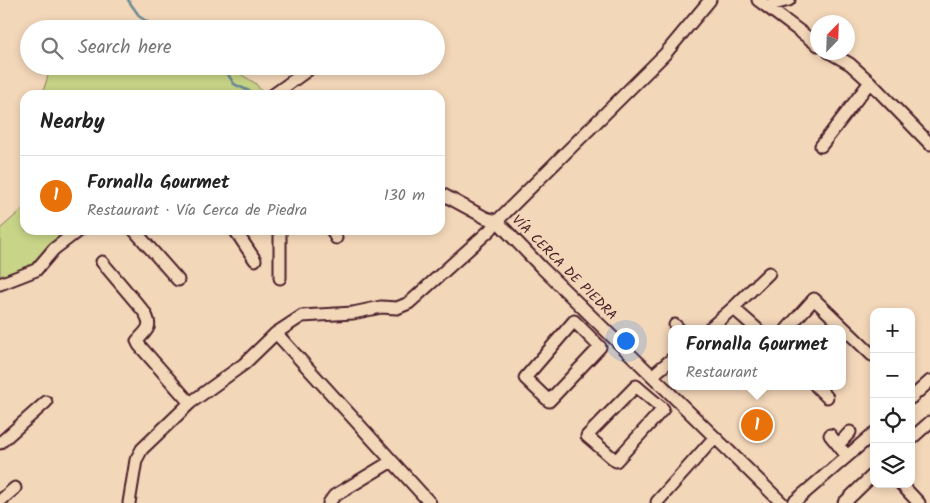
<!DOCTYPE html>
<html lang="en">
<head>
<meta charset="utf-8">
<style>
  :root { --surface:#fff; --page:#f6f6f6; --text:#222; --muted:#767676; --line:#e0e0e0; --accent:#b45309 }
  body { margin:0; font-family:Kalam,sans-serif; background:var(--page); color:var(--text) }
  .controls { position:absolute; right:15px; bottom:15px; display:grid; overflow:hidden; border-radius:10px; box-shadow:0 2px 8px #0003 }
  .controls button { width:45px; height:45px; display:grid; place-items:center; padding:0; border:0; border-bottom:1px solid var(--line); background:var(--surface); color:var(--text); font:25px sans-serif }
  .compass { position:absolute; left:810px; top:15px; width:45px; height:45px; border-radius:50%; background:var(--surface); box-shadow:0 2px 8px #0003; rotate:23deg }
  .you { position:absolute; left:625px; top:340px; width:18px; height:18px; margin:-12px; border:4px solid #fff; border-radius:50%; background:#1a73e8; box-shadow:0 0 0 8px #1a73e833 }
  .badge { display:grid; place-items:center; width:32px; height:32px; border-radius:50%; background:var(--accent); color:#fff; font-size:16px; font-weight:700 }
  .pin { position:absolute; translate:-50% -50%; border:2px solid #fff; box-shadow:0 1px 5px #0006 }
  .popup { position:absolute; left:668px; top:325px; width:178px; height:65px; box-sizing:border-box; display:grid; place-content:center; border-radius:10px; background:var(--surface); filter:drop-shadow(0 1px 4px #0005); font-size:16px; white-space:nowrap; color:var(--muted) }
  .popup b { font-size:19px; color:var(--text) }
  .popup::after { content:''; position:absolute; left:50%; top:100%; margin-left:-10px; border:10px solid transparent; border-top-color:var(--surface) }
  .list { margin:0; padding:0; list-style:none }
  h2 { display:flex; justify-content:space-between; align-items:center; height:65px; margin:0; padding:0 20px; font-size:21px }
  h2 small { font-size:16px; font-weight:400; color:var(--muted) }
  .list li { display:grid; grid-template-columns:32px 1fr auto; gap:15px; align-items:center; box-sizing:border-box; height:80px; padding:0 20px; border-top:1px solid var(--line) }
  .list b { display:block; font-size:19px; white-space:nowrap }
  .list p { margin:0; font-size:16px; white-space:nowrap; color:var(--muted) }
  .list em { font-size:16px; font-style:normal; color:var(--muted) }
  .icon { flex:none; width:28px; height:28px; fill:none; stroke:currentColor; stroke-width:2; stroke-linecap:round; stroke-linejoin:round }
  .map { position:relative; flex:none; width:930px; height:503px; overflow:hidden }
  .search { position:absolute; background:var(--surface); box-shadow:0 2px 8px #0003; left:20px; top:20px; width:425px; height:55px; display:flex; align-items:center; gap:12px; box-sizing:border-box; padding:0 18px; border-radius:28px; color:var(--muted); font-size:19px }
  .panel { position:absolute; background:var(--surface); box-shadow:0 2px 8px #0003; left:20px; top:90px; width:425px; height:145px; border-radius:15px }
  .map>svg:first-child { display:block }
  .green { fill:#c8d487; stroke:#897a59 }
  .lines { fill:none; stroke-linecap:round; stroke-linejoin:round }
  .stream { stroke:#6b8a94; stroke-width:2.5 }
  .minor-casing { stroke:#4a1f2b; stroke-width:15 }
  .minor { stroke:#f3d7b9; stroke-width:11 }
  .labels { text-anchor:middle; stroke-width:4; stroke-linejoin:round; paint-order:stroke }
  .street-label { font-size:14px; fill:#4a1f2b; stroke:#f3d7b9 }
</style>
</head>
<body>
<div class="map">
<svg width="930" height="503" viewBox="0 0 930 503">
  <rect width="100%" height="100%" fill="#f3d7b9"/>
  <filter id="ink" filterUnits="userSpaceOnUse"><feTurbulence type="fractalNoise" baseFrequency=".02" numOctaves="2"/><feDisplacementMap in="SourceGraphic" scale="10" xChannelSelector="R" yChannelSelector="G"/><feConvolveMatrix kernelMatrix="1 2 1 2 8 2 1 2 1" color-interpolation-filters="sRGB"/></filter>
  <g filter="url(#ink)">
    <path class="green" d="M 51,66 L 227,66 L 255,83 L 265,95 L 42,95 Z
      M 25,207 L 25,230 L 79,230 L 36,270 L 0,284 L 0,229 Z"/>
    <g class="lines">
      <path class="stream" d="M 128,0 L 140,17 L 159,29
        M 223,66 L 234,84 L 249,91 L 252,95"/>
      <g class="minor-casing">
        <path id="minor" d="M 758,0 L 818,45
          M 766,6 L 789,0
          M 829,52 L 850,64 L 870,82 L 930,144
          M 273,95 L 308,70
          M 821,146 L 870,82
          M 440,193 L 486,218 L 497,221
          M 497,221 L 541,267 L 782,503
          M 134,230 L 178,280
          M 235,230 L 255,260
          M 280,230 L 280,278
          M 332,230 L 336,238
          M 102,262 L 145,313 C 153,328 147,329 137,341 L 139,345 L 190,403
          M 0,284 L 36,270 L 54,249 L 79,230
          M 733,308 L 769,273
          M 574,321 L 600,347 L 549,401 L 525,378 Z
          M 675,325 L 679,329
          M 709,329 L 733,308 L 757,329
          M 787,329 L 814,299 L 872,355
          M 276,333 L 430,503
          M 653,375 L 672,359
          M 636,386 L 663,409 L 616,461 L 587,436 Z
          M 816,386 L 827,397
          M 911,398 L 930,381
          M 830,435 L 847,456
          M 911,439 L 930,422
          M 0,443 L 46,402
          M 839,444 L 850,432
          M 901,484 L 919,503
          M 0,501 L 15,488
          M 657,502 L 715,437
          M 129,503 L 136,460 L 142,449 L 190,403 L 244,364 L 276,333 L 302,316 L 353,313 L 381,307 L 397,308 L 409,303 L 490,230 L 497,221 L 665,54 L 710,0
          M 329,503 L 334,496 L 392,461
          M 793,503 L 874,433
          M 844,503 L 874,474"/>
      </g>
      <use href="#minor" class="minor"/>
    </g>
  </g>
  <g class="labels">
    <g class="street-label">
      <text transform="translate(565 267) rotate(45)" y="5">VÍA CERCA DE PIEDRA</text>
    </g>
  </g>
</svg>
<div class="controls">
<button>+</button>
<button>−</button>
<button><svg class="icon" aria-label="locate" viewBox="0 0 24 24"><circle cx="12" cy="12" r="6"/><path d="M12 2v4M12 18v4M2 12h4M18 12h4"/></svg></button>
<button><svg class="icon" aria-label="layers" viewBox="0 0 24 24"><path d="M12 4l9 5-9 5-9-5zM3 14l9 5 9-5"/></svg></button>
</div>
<svg class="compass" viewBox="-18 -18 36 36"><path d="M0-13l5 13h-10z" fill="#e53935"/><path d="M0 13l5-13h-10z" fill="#767676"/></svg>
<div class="you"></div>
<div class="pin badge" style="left:757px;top:425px;background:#e8710a">1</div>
<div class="popup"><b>Fornalla Gourmet</b>Restaurant</div>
<div class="search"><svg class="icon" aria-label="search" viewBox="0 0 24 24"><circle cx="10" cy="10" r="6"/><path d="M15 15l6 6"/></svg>Search here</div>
<section class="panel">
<h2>Nearby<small></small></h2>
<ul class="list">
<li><span class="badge" style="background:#e8710a">1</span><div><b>Fornalla Gourmet</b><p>Restaurant · Vía Cerca de Piedra</p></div><em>130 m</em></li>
</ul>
</section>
</div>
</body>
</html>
